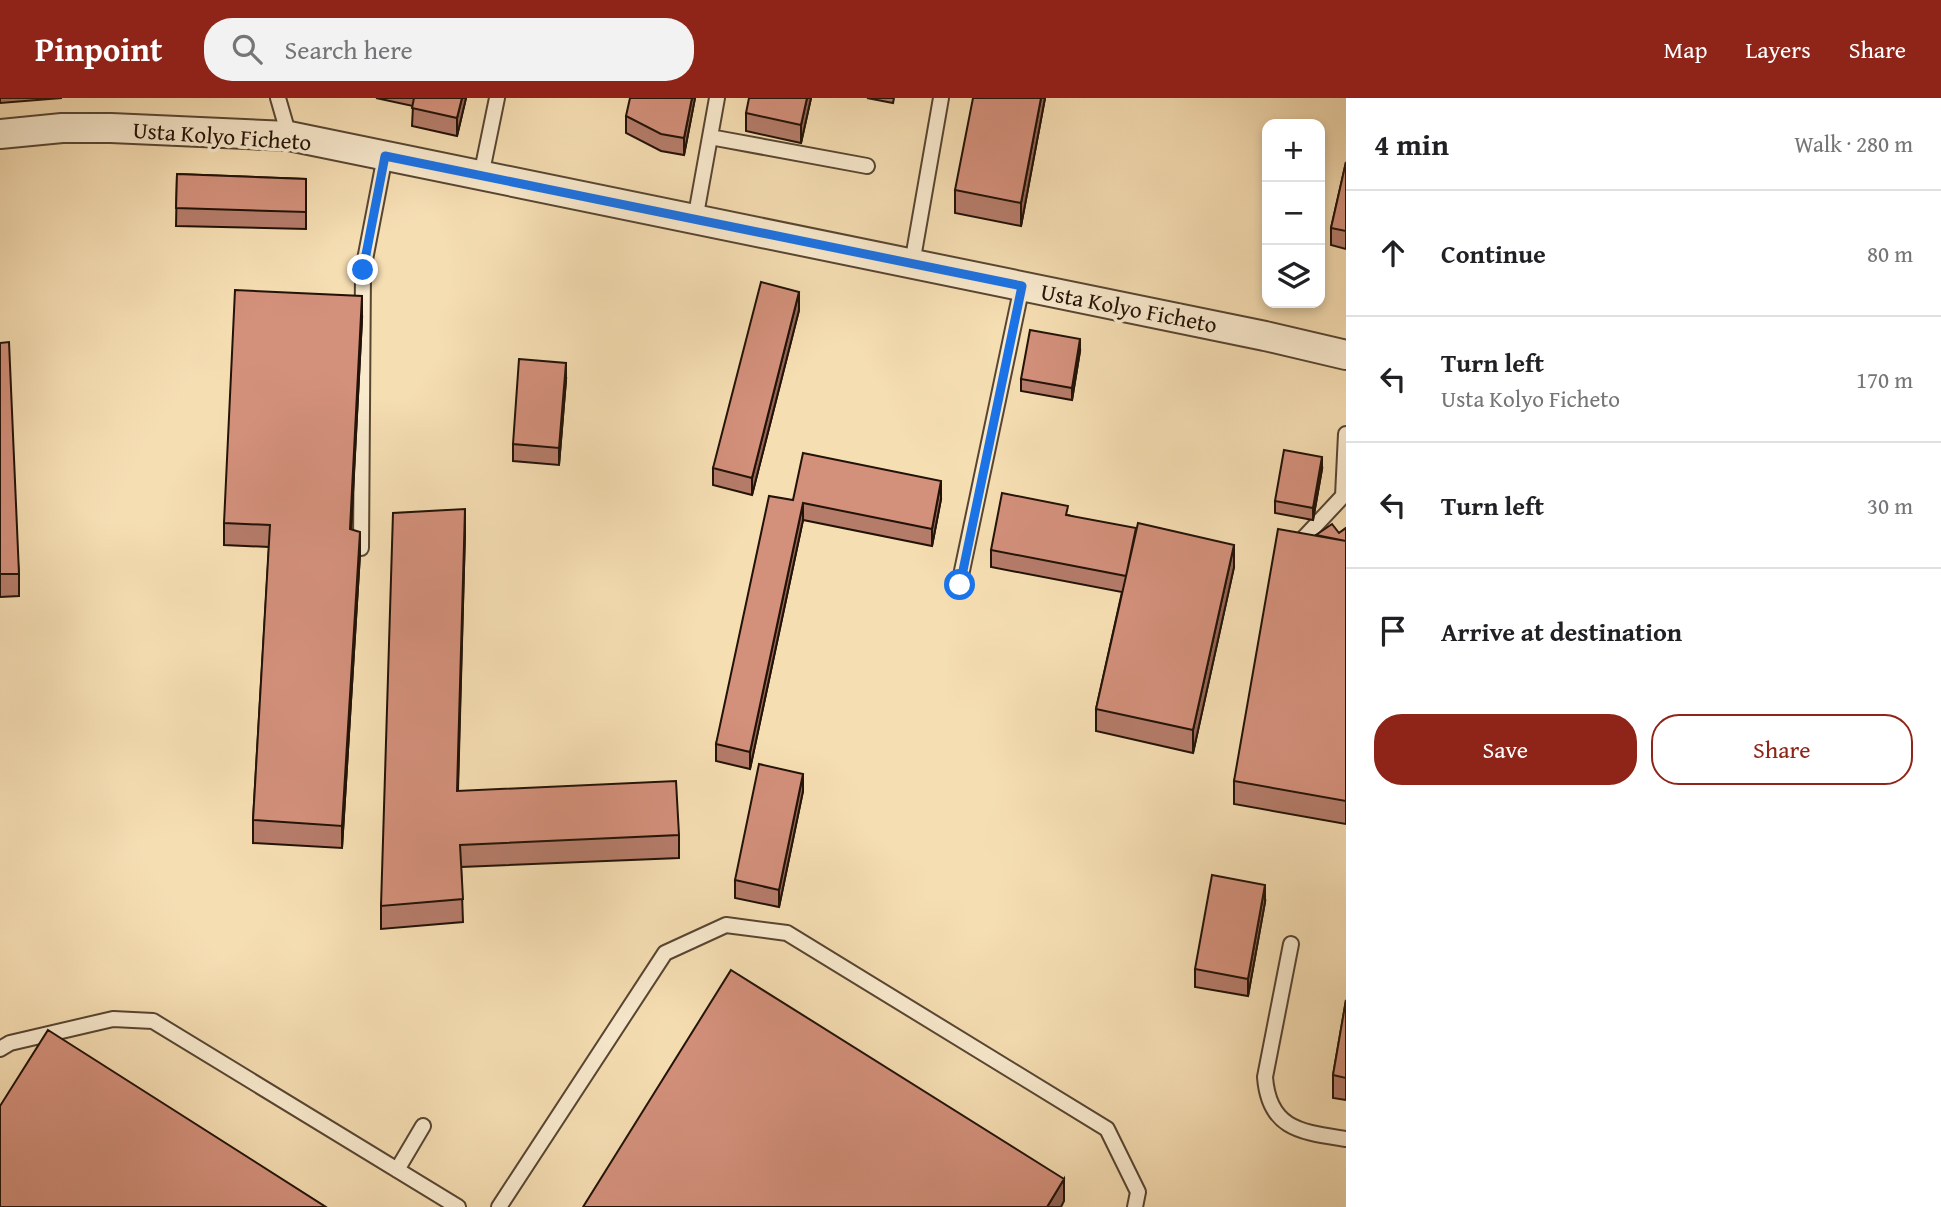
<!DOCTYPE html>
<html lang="en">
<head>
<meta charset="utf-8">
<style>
  :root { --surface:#fff; --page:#f2f2f2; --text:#202124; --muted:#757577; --line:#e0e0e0; --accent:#8f2418 }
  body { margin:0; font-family:"Gentium Book Plus",serif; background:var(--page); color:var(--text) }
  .controls { position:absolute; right:21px; top:21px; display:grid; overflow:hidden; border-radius:14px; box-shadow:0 4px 10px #0003 }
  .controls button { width:63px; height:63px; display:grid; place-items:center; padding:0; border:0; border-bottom:2px solid var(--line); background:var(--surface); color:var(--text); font:35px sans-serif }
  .stop { position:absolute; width:21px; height:21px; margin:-16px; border:5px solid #1a73e8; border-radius:50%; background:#fff }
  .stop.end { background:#1a73e8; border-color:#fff; box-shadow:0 2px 7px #0008 }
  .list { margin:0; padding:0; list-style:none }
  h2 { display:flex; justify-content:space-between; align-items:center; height:91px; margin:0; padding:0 28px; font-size:30px }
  h2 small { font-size:23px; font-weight:400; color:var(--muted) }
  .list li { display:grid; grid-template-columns:46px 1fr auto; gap:21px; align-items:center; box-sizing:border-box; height:126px; padding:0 28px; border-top:2px solid var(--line) }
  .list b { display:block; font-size:26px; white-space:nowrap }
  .list p { margin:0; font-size:23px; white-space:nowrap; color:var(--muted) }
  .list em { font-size:23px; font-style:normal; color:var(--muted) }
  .actions { display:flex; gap:14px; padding:21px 28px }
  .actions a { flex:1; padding:16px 0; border:2px solid var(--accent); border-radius:28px; text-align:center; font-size:24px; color:var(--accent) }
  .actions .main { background:var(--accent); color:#fff }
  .icon { flex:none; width:38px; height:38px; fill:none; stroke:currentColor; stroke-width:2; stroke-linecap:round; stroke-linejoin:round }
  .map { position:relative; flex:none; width:1346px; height:1109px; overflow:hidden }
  header { display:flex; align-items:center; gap:42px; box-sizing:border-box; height:98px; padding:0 35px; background:var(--accent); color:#fff }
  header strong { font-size:33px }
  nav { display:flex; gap:38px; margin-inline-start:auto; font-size:24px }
  .search { width:490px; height:63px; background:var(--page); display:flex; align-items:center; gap:18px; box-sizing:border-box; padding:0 24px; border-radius:28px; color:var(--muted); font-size:26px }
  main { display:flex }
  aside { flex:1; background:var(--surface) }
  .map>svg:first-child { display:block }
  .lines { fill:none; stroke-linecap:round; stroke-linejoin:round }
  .service-casing { stroke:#574532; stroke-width:18 }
  .minor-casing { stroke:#574532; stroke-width:32 }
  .service { stroke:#f9eace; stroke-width:14 }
  .minor { stroke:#f9eace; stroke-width:28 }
  .wall { fill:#b57c6a; stroke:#221207; stroke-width:2 }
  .shaded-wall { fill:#946556; stroke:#221207; stroke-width:2 }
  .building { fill:#d3907b; stroke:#221207; stroke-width:2 }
  .route { stroke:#1a73e8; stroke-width:9 }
  .labels { text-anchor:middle; stroke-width:7; stroke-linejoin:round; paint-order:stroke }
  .street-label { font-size:23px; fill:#221207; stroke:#f9eace }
</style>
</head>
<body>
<header>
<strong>Pinpoint</strong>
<div class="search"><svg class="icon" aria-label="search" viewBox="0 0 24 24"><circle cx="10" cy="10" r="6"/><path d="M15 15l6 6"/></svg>Search here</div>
<nav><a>Map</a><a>Layers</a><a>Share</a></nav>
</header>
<main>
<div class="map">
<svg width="1346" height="1109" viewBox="0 0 1346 1109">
  <rect width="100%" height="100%" fill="#f6deb3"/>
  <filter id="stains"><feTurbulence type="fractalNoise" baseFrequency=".00286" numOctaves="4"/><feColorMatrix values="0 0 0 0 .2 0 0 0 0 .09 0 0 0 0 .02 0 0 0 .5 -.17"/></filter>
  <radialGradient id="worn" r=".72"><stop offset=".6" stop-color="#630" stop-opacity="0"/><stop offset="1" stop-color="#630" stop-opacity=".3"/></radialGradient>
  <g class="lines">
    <g class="service-casing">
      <path id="service" d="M 278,0 L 289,38
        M 710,39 L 867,68
        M 481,78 L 497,0
        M 695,122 L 717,0
        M 912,166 L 941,0
        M 361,450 L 363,172 L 385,58
        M 1297,451 L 1301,443 L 1343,398 L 1346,336
        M 959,487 L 1022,188
        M 1291,846 L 1265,979 C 1269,1032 1302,1034 1346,1041
        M 0,951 L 10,945 L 113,921 L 153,923 L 458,1109
        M 397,1072 L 423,1028
        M 499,1109 L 665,855 L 726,827 L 787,835 L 1107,1031 L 1138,1094 L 1135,1109"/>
    </g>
    <g class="minor-casing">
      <path id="minor" d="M 0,36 L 62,30 L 111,30 L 289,38 L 1265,238 L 1346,257"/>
    </g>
    <use href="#service" class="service"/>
    <use href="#minor" class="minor"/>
  </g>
  <path class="wall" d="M 0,0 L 62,0 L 0,5 Z
    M 376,0 L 466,0 L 457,38 L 412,28 L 413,8 Z
    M 695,0 L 684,57 L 661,53 L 626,35 L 626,18 Z
    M 811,0 L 801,45 L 746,33 L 746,15 Z
    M 867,0 L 894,0 L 893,5 Z
    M 1045,0 L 1021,128 L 955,115 L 955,92 Z
    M 1346,64 L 1346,151 L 1331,147 L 1331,130 Z
    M 177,76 L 306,81 L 306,131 L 176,128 Z
    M 799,212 L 752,397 L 713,387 L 713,370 Z
    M 362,221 L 351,431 L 360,456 L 342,750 L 253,745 L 253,722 L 269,449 L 224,447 L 224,425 Z
    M 0,245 L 19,476 L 19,498 L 0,499 Z
    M 1080,253 L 1072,302 L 1021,293 L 1021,281 Z
    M 566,282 L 559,367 L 513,363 L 513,346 Z
    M 1322,371 L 1313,422 L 1275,415 L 1275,403 Z
    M 941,401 L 932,448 L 803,422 L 750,671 L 716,663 L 716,646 L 793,402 Z
    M 1068,417 L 1234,469 L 1193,655 L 1096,633 L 1096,611 L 1122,494 L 991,469 L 991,452 Z
    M 1346,430 L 1346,726 L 1234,706 L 1234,683 L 1316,437 L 1339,435 Z
    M 465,434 L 458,693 L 679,737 L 679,760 L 461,769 L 463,824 L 381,831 L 381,808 Z
    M 803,693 L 779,809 L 735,800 L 735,782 Z
    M 1265,804 L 1248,898 L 1195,889 L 1195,871 Z
    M 1346,902 L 1346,1002 L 1333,1000 L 1333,977 Z"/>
  <path class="shaded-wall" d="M 462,0 L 466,0 L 457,38 L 457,20 Z
    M 692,0 L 695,0 L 684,57 L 684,40 Z
    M 807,0 L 811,0 L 801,45 L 801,27 Z
    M 1041,0 L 1045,0 L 1021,128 L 1021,105 Z
    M 799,194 L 799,212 L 752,397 L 752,380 Z
    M 362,198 L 362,221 L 350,454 L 350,431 Z
    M 1080,241 L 1080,253 L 1072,302 L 1072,290 Z
    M 566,265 L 566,282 L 559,367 L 559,350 Z
    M 1322,359 L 1322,371 L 1313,422 L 1313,410 Z
    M 941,383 L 941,401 L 932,448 L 932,431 Z
    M 803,405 L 803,422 L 750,671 L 750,654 Z
    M 465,411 L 465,434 L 457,716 L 457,693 Z
    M 360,434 L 360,456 L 342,750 L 342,728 Z
    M 1234,447 L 1234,469 L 1193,655 L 1193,632 Z
    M 803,676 L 803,693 L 779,809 L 779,792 Z
    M 1265,787 L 1265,804 L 1248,898 L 1248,881 Z
    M 1064,1081 L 1064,1103 L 1061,1109 L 1047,1109 Z"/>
  <path class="building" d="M 414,0 L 462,0 L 457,20 L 412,10 Z
    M 630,0 L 692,0 L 684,40 L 661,36 L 626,18 Z
    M 749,0 L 807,0 L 801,27 L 746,15 Z
    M 973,0 L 1041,0 L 1021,105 L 955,92 Z
    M 1346,64 L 1346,133 L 1331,130 Z
    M 177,76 L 306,81 L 306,114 L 176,110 Z
    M 761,184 L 799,194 L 752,380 L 713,370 Z
    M 235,192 L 362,198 L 350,431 L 360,434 L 342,728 L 253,722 L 270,427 L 224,425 Z
    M 1030,232 L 1080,241 L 1072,290 L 1021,281 Z
    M 9,244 L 19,476 L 0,476 L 0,245 Z
    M 519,261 L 566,265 L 559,350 L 513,346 Z
    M 1284,352 L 1322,359 L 1313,410 L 1275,403 Z
    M 803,355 L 941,383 L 932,431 L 803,405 L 750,654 L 716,646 L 769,398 L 793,402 Z
    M 1002,395 L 1068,408 L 1066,417 L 1136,430 L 1126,478 L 991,452 Z
    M 465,411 L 457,693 L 676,683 L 679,737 L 460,747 L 463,801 L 381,808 L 393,415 Z
    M 1138,425 L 1234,447 L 1193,632 L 1096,611 Z
    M 1332,426 L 1339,435 L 1346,430 L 1346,443 L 1316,437 Z
    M 1278,431 L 1346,443 L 1346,703 L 1234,683 Z
    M 759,666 L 803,676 L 779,792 L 735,782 Z
    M 1212,777 L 1265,787 L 1248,881 L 1195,871 Z
    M 731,872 L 1064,1081 L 1047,1109 L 583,1109 Z
    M 1346,902 L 1346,980 L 1333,977 Z
    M 48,932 L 326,1109 L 0,1109 L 0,1008 Z"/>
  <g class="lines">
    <path class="route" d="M 363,172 L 385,58 L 1022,188 L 960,487"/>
  </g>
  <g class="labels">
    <g class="street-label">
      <text transform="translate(222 38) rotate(4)" y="8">Usta Kolyo Ficheto</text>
      <text transform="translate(1129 210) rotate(11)" y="8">Usta Kolyo Ficheto</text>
    </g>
  </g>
  <rect width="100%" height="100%" filter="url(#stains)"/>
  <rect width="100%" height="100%" fill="url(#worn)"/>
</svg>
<div class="controls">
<button>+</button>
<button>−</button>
<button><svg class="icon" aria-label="layers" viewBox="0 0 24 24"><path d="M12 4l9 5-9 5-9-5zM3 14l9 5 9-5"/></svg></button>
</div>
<div class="stop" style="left:960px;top:487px"></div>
<div class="stop end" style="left:363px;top:172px"></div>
</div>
<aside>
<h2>4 min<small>Walk · 280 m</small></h2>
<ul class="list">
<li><svg class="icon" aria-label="ahead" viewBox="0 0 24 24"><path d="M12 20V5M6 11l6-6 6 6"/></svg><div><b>Continue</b></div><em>80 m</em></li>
<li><svg class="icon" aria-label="left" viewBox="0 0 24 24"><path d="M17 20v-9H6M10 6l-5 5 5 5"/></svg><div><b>Turn left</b><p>Usta Kolyo Ficheto</p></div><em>170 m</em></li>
<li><svg class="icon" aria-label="left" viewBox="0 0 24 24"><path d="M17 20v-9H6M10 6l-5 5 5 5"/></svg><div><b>Turn left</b></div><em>30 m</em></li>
<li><svg class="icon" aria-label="arrive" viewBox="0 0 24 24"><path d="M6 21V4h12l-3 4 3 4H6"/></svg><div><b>Arrive at destination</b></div></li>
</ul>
<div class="actions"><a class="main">Save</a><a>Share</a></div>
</aside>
</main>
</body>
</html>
